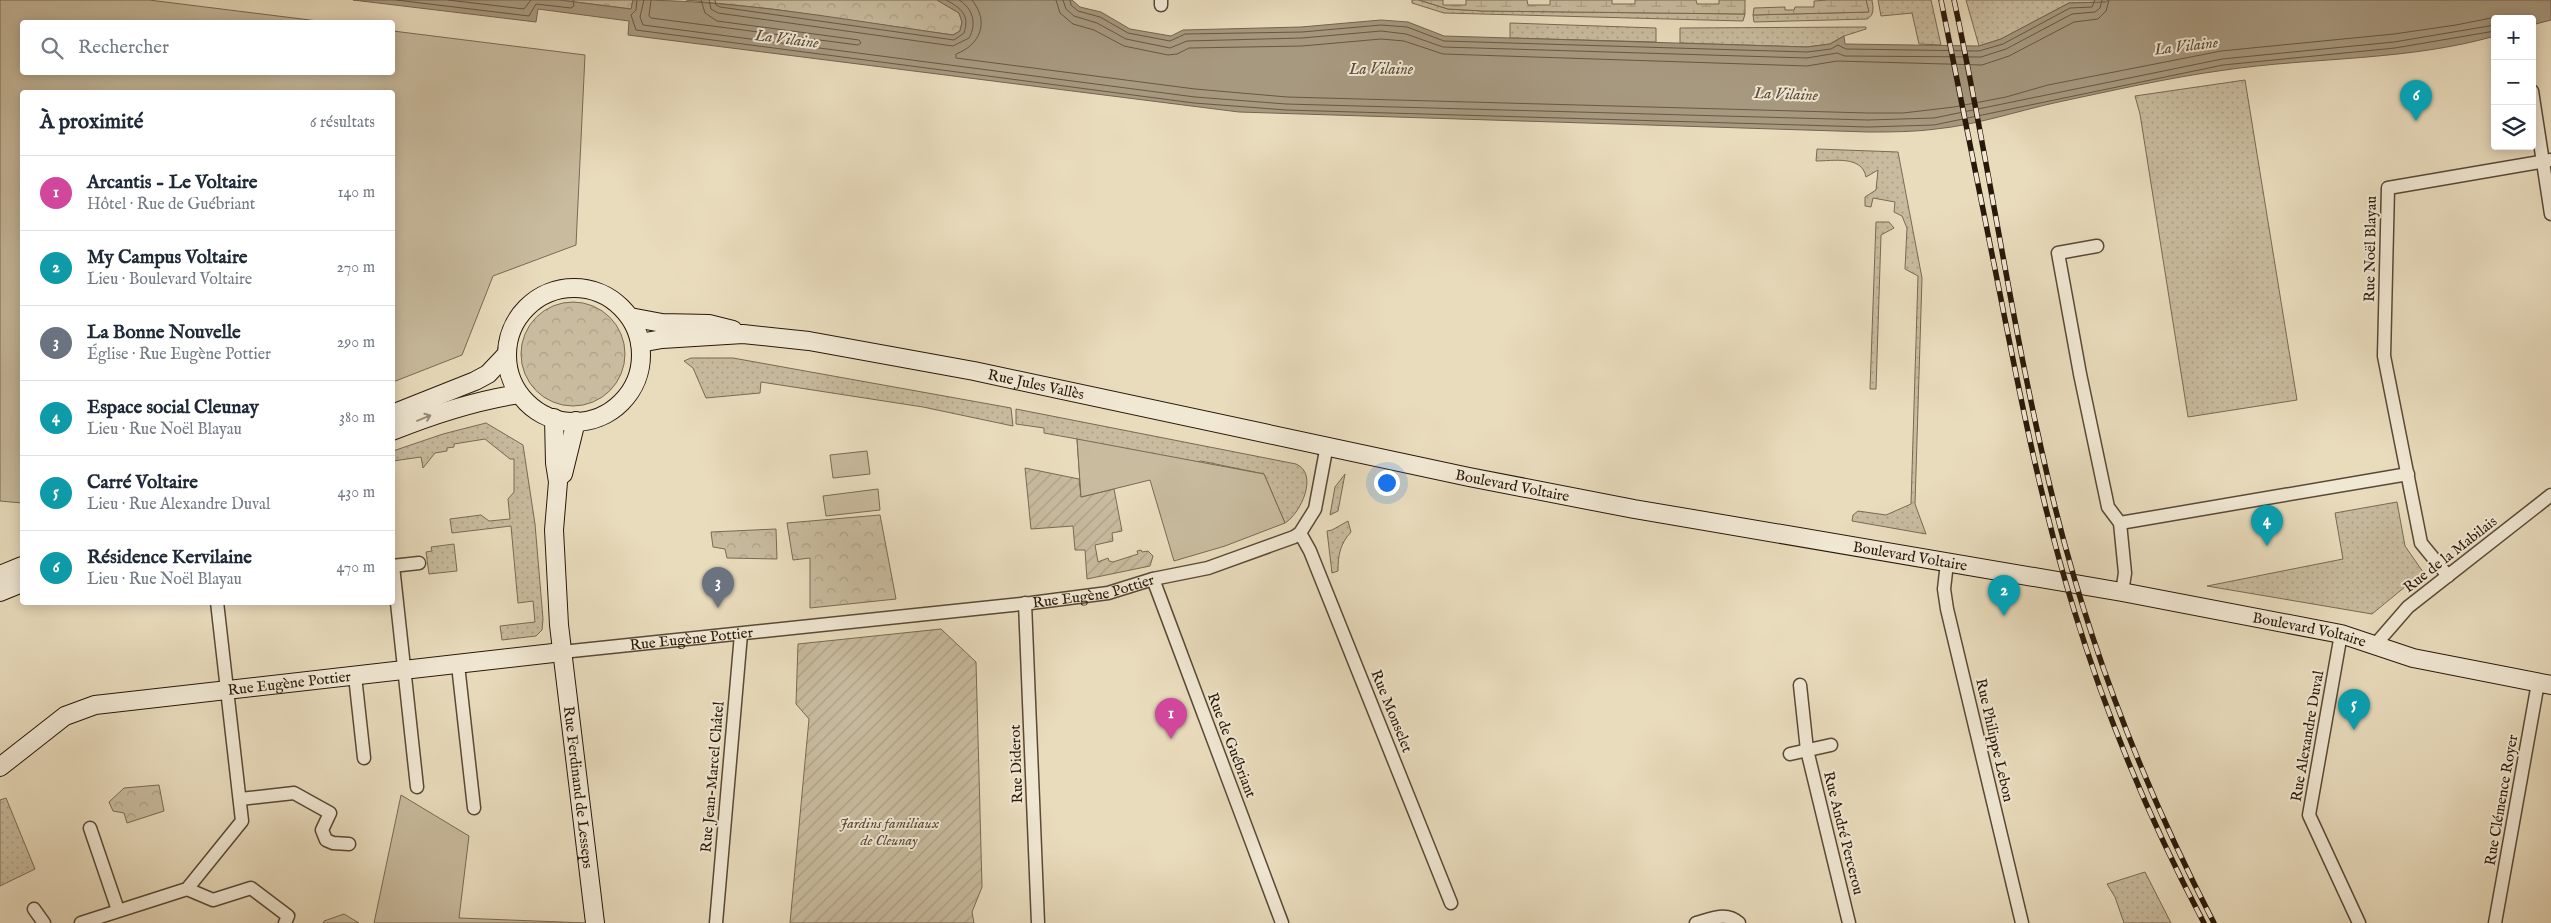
<!DOCTYPE html>
<html lang="fr">
<head>
<meta charset="utf-8">
<style>
  :root { --surface:#fff; --page:#f2f2f3; --text:#1f2937; --muted:#747a83; --line:#e0e1e3; --accent:#7c3aed }
  body { margin:0; font-family:"IM FELL English",serif; background:var(--page); color:var(--text) }
  .controls { position:absolute; right:15px; top:15px; display:grid; overflow:hidden; border-radius:5px; box-shadow:0 2px 12px #0003 }
  .controls button { width:45px; height:45px; display:grid; place-items:center; padding:0; border:0; border-bottom:1px solid var(--line); background:var(--surface); color:var(--text); font:25px sans-serif }
  .you { position:absolute; left:1386px; top:482px; width:18px; height:18px; margin:-12px; border:4px solid #fff; border-radius:50%; background:#1a73e8; box-shadow:0 0 0 8px #1a73e833 }
  .badge { display:grid; place-items:center; width:32px; height:32px; border-radius:50%; background:var(--accent); color:#fff; font-size:16px; font-weight:700 }
  .pin { position:absolute; translate:-50% -41px; filter:drop-shadow(0 1px 2px #0008) }
  .pin::after { content:''; position:absolute; top:26px; width:18px; height:15px; background:inherit; clip-path:polygon(0 0,100% 0,50% 100%) }
  .list { margin:0; padding:0; list-style:none }
  h2 { display:flex; justify-content:space-between; align-items:center; height:65px; margin:0; padding:0 20px; font-size:21px }
  h2 small { font-size:16px; font-weight:400; color:var(--muted) }
  .list li { display:grid; grid-template-columns:32px 1fr auto; gap:15px; align-items:center; box-sizing:border-box; height:75px; padding:0 20px; border-top:1px solid var(--line) }
  .list b { display:block; font-size:19px; white-space:nowrap }
  .list p { margin:0; font-size:16px; white-space:nowrap; color:var(--muted) }
  .list em { font-size:16px; font-style:normal; color:var(--muted) }
  .icon { flex:none; width:28px; height:28px; fill:none; stroke:currentColor; stroke-width:2; stroke-linecap:round; stroke-linejoin:round }
  .map { position:relative; flex:none; width:2551px; height:923px; overflow:hidden }
  .search { position:absolute; background:var(--surface); box-shadow:0 2px 12px #0003; left:20px; top:20px; width:375px; height:55px; display:flex; align-items:center; gap:12px; box-sizing:border-box; padding:0 18px; border-radius:5px; color:var(--muted); font-size:19px }
  .panel { position:absolute; background:var(--surface); box-shadow:0 2px 12px #0003; left:20px; top:90px; width:375px; height:515px; border-radius:5px }
  .map>svg:first-child { display:block }
  .grass { fill:url(#grass-dots); stroke:#786a54 }
  .forest { fill:url(#forest-crowns); stroke:#786a54 }
  .wetland { fill:url(#wetland-marsh); stroke:#786a54 }
  .garden { fill:url(#garden-furrows); stroke:#786a54 }
  .pitch { fill:#c8bb9e; stroke:#786a54 }
  .water { fill:#a79980; stroke:#746550 }
  .lines { fill:none; stroke-linecap:round; stroke-linejoin:round }
  .shore { stroke:#685844; stroke-width:1 }
  .street-casing { stroke:#584936; stroke-width:15 }
  .secondary-casing { stroke:#281809; stroke-width:20 }
  .street { stroke:#f1e8d4; stroke-width:12 }
  .secondary { stroke:#f1e8d4; stroke-width:18 }
  .rail-casing { stroke:#281809; stroke-width:5.5 }
  .rail { stroke:#f1e8d4; stroke-width:4; stroke-dasharray:11; stroke-linecap:butt }
  .oneway { stroke:#978a79 }
  .labels { text-anchor:middle; stroke-width:4; stroke-linejoin:round; paint-order:stroke }
  .street-label { font-size:15px; fill:#281809; stroke:#f1e8d4 }
  .park-label { font-size:15px; font-style:italic; fill:#584936; stroke:#f1e8d4 }
  .water-label { font-size:16px; font-style:italic; fill:#5b4c39; stroke:#f1e8d4 }
</style>
</head>
<body>
<div class="map">
<svg width="2551" height="923" viewBox="0 0 2551 923">
  <defs>
    <pattern id="grass-dots" width="8" height="8" patternUnits="userSpaceOnUse" patternTransform="scale(1.25)"><rect width="8" height="8" fill="#c8bb9e"/><path d="M2 2h.1M6 6h.1" fill="none" stroke="#aca087" stroke-width="1.8" stroke-linecap="round"/></pattern>
    <pattern id="forest-crowns" width="20" height="18" patternUnits="userSpaceOnUse" patternTransform="scale(1.25)"><rect width="20" height="18" fill="#c8bb9e"/><path d="M2 6a3 3 0 1 1 6 0M12 15a3 3 0 1 1 6 0" fill="none" stroke="#aca087"/></pattern>
    <pattern id="wetland-marsh" width="20" height="14" patternUnits="userSpaceOnUse" patternTransform="scale(1.25)"><rect width="20" height="14" fill="#c8bb9e"/><path d="M1 5h8M5 5V1M11 12h8M15 12V8" fill="none" stroke="#aca087"/></pattern>
    <pattern id="garden-furrows" width="10" height="10" patternUnits="userSpaceOnUse" patternTransform="scale(1.25)"><rect width="10" height="10" fill="#c8bb9e"/><path d="M-1 1l2-2M0 10L10 0M9 11l2-2" fill="none" stroke="#aca087"/></pattern>
  </defs>
  <rect width="100%" height="100%" fill="#e9dcbd"/>
  <filter id="stains"><feTurbulence type="fractalNoise" baseFrequency=".004" numOctaves="4"/><feColorMatrix values="0 0 0 0 .2 0 0 0 0 .09 0 0 0 0 .02 0 0 0 .5 -.17"/></filter>
  <radialGradient id="worn" r=".72"><stop offset=".6" stop-color="#630" stop-opacity="0"/><stop offset="1" stop-color="#630" stop-opacity=".3"/></radialGradient>
  <path class="grass" d="M 1412,0 L 1419,0 L 1448,9 L 1483,11 L 1745,14 L 1743,21 L 1444,13 L 1412,3 Z
    M 1866,0 L 1872,0 C 1873,7 1875,15 1867,19 L 1754,22 L 1753,15 L 1868,12 Z
    M 1878,0 L 1931,0 L 1941,45 L 1919,44 L 1912,13 L 1881,16 Z
    M 1966,0 L 2108,0 L 2106,2 L 2069,3 L 2001,39 L 1979,46 Z
    M 1510,23 L 1656,28 L 1656,42 L 1510,38 Z
    M 1866,27 L 1866,29 L 1844,36 L 1830,44 L 1807,47 L 1680,43 L 1680,28 Z
    M 2245,80 L 2297,400 L 2188,417 L 2140,114 L 2135,96 Z
    M 1817,149 L 1898,152 L 1922,278 L 1915,504 L 1926,534 L 1852,521 L 1853,515 L 1858,511 L 1886,515 L 1911,504 L 1918,276 L 1905,269 L 1907,228 L 1902,216 L 1894,212 L 1895,202 L 1873,198 L 1871,207 L 1865,206 L 1865,197 L 1876,190 L 1878,170 L 1866,177 C 1862,155 1833,161 1816,161 Z
    M 1876,222 L 1889,222 L 1894,228 L 1881,235 L 1876,389 L 1870,389 Z
    M 691,358 L 733,358 L 1011,408 L 1013,426 L 923,407 L 761,382 L 760,393 L 706,398 L 693,368 L 684,361 Z
    M 1016,409 L 1296,464 C 1319,474 1301,513 1285,523 L 1264,474 L 1201,461 L 1081,497 L 1077,439 L 1044,433 L 1044,428 L 1016,424 Z
    M 486,423 L 523,445 L 535,524 L 543,619 L 542,630 L 536,636 L 502,640 L 500,626 L 535,622 L 533,601 L 518,603 L 511,526 L 452,533 L 450,519 L 481,515 L 489,521 L 510,519 L 508,499 L 514,492 L 514,459 L 510,459 L 485,439 L 454,444 L 454,447 L 447,448 L 447,451 L 435,453 L 423,468 L 421,457 L 393,461 L 393,451 L 443,434 Z
    M 1345,474 L 1338,511 L 1330,515 L 1335,487 Z
    M 2397,502 L 2405,546 L 2423,572 L 2372,614 L 2207,586 L 2343,559 L 2335,513 Z
    M 1348,521 L 1351,532 C 1340,544 1338,555 1338,571 L 1332,573 L 1327,531 L 1332,530 Z
    M 454,544 L 457,571 L 429,574 L 426,552 L 432,551 L 431,547 Z
    M 6,798 L 35,869 L 0,886 L 0,800 Z
    M 2145,872 L 2171,923 L 2124,923 L 2115,897 L 2107,884 Z"/>
  <path class="forest" d="M 559,0 L 633,0 L 631,9 Z
    M 686,0 L 937,0 L 959,13 L 962,22 L 960,31 L 953,35 L 772,9 Z
    M521 354a52 52 0 1 1 104 0a52 52 0 1 1-104 0Z
    M 880,515 L 896,599 L 810,608 L 810,558 L 793,560 L 787,523 Z
    M 776,529 L 777,559 L 727,558 L 725,549 L 713,547 L 711,532 Z
    M 159,785 L 164,811 L 127,823 L 124,813 L 113,811 L 109,802 L 124,788 Z"/>
  <path class="wetland" d="M 1419,0 L 1443,0 L 1443,5 L 1466,5 L 1466,0 L 1527,0 L 1528,5 L 1550,5 L 1550,0 L 1612,0 L 1612,4 L 1635,4 L 1635,0 L 1696,0 L 1697,4 L 1719,4 L 1719,0 L 1745,0 L 1745,14 L 1483,11 L 1448,9 Z
    M 1828,0 L 1866,0 L 1869,12 L 1753,15 L 1754,8 L 1785,7 L 1785,10 L 1794,10 L 1795,7 L 1814,7 L 1814,1 Z"/>
  <path class="garden" d="M 1025,468 L 1079,479 L 1081,497 L 1114,489 L 1122,531 L 1112,533 L 1113,541 L 1095,545 L 1098,562 L 1108,558 L 1109,561 L 1113,562 L 1138,554 L 1137,551 L 1141,550 L 1142,552 L 1148,551 L 1153,556 L 1150,566 L 1087,579 L 1085,550 L 1075,550 L 1073,526 L 1031,529 Z
    M 941,629 L 976,662 L 982,887 L 972,912 L 974,923 L 790,923 L 809,719 L 796,704 L 798,644 Z"/>
  <path class="pitch" d="M 0,0 L 149,0 L 326,22 L 22,22 L 22,72 L 392,72 L 393,31 L 585,55 L 576,245 L 493,276 L 462,355 L 393,382 L 392,92 L 22,92 L 22,503 L 0,501 Z
    M 1077,439 L 1264,474 L 1285,523 L 1225,546 L 1174,561 L 1150,480 L 1081,497 Z
    M 867,451 L 870,474 L 833,478 L 830,455 Z
    M 878,489 L 880,510 L 826,516 L 823,496 Z
    M 401,795 L 469,836 L 459,918 L 586,923 L 374,923 Z
    M 344,914 L 359,923 L 323,923 L 324,921 Z"/>
  <path class="water" d="M 353,0 L 559,0 L 631,9 L 633,0 C 741,0 846,20 953,35 L 960,31 L 962,22 L 959,13 L 937,0 L 1072,0 L 1080,7 L 1101,12 L 1130,29 L 1171,36 L 1183,30 L 1301,27 L 1381,20 L 1408,22 L 1444,36 L 1807,47 L 1830,44 L 1844,36 L 1845,44 L 1979,46 L 2001,39 L 2069,3 L 2106,2 L 2108,0 L 2551,0 L 2551,20 L 2532,25 L 2532,19 L 2495,19 L 2495,36 C 2408,61 2314,57 2225,70 C 2167,78 2110,91 2054,103 C 2014,112 1976,125 1936,129 C 1913,132 1890,132 1868,132 L 1239,112 L 628,35 L 629,21 L 538,9 L 536,22 Z"/>
  <g class="lines">
    <path class="shore" d="M 396,0 L 529,16 L 536,4 L 571,8 L 574,6 L 573,0
      M 448,0 L 524,9 L 531,0
      M 637,0 L 636,10 L 631,15 L 636,30 L 1194,103 L 1286,110 L 1868,127 L 1934,125 L 2223,65 L 2395,48 L 2495,31
      M 644,0 L 640,17 L 643,25 L 1195,97 L 1286,104 L 1868,120 L 1934,118 L 2222,59 L 2394,42 L 2495,25
      M 651,0 L 649,16 L 651,18 L 858,45 L 861,43 L 859,40 L 717,21 L 705,13 L 701,0
      M 709,0 L 711,9 L 718,13 L 953,46 L 969,38 C 977,24 973,8 959,0
      M 715,0 L 716,5 L 720,7 L 954,40 L 964,33 C 970,15 961,8 946,0
      M 972,0 C 990,22 980,45 956,54 L 956,58 L 1195,89 L 1287,97 L 1868,113 L 1903,113 L 1954,107 L 2006,97 L 2048,85 L 2221,51 L 2394,34 L 2456,25 L 2491,18 L 2501,19
      M 1056,0 L 1060,13 L 1073,24 L 1094,30 L 1124,46 L 1168,55 L 1177,54 L 1189,48 L 1302,46 L 1381,39 L 1404,41 L 1443,54 L 1807,66 L 1837,61 L 1982,65 L 2009,56 L 2074,22 L 2098,19 L 2106,11 L 2109,0
      M 1063,0 L 1066,9 L 1074,16 L 1097,23 L 1126,39 L 1170,48 L 1187,41 L 1302,38 L 1381,31 L 1406,34 L 1443,47 L 1807,58 L 1837,53 L 1845,56 L 1981,57 L 2006,49 L 2072,14 L 2095,12 L 2100,8 L 2102,0
      M 1070,0 L 1071,5 L 1078,11 L 1100,17 L 1128,33 L 1170,41 L 1185,34 L 1302,32 L 1381,25 L 1407,27 L 1444,41 L 1807,52 L 1831,49 L 1838,45 L 1846,49 L 1979,51 L 2003,44 L 2070,8 L 2092,7 L 2095,0"/>
    <g class="street-casing">
      <g id="street">
        <path d="M 1161,5 L 1161,0"/>
        <path d="M 2532,91 L 2551,214"/>
        <path d="M 2097,246 L 2058,253 L 2080,374 L 2108,507 L 2120,523 L 2125,573 L 2122,592"/>
        <path d="M 2120,523 L 2408,474"/>
        <path d="M 1300,533 L 1310,551 L 1451,903"/>
        <path d="M 1947,563 L 1944,589 L 1947,609 L 2022,923"/>
        <path d="M 392,566 L 419,563"/>
        <path d="M 393,566 L 417,787"/>
        <path d="M 2448,576 L 2421,543 L 2384,356 L 2388,188 L 2551,160"/>
        <path d="M 1153,579 L 1282,923"/>
        <path d="M 1025,603 L 1038,923"/>
        <path d="M 2341,634 L 2309,815 L 2359,923"/>
        <path d="M 2375,645 L 2408,607 L 2551,495"/>
        <path id="s1" d="M 562,652 L 1031,603 L 1108,593 L 1153,579 L 1208,568 L 1294,537 L 1300,533 L 1315,509 L 1327,445"/>
        <path d="M 458,665 L 474,808"/>
        <path d="M 355,676 L 364,758"/>
        <path d="M 1800,685 L 1807,750 L 1849,923"/>
        <path d="M 1790,754 L 1831,745"/>
        <path d="M 240,799 L 294,793 L 330,813 L 322,830 L 326,840 L 333,843 L 349,844"/>
        <path d="M 90,828 L 118,910"/>
        <path d="M 187,889 L 213,900 L 251,888 L 288,916 L 285,923"/>
        <path d="M 34,909 L 44,923"/>
        <path d="M 81,923 L 187,889 L 242,821 L 217,602"/>
        <path d="M 716,923 L 741,634"/>
        <path d="M 1696,923 C 1712,919 1726,911 1739,923"/>
        <path d="M 2495,923 L 2538,683"/>
      </g>
    </g>
    <g class="secondary-casing">
      <g id="secondary">
        <circle cx="574" cy="355" r="67"/>
        <path d="M 630,317 L 662,323 L 709,324 L 733,330"/>
        <path id="s2" d="M 640,343 L 662,339 L 743,334 L 809,341 L 974,371 L 1469,477 L 1634,509 L 2122,592 L 2341,634 L 2413,658 L 2551,685"/>
        <path d="M 392,414 L 475,381 L 488,374 L 506,355"/>
        <path id="s3" d="M 554,418 L 555,463 L 558,482 L 554,530 L 559,625 L 595,923"/>
        <path d="M 392,431 C 434,414 474,401 519,394"/>
        <path d="M 563,474 L 576,421"/>
        <path d="M 0,575 L 22,566"/>
        <path d="M 0,592 L 22,583"/>
        <path id="s4" d="M 0,767 L 65,716 L 95,705 L 562,652"/>
      </g>
    </g>
    <use href="#street" class="street"/>
    <use href="#secondary" class="secondary"/>
    <g class="rail-casing">
      <path id="rail" d="M 1941,0 C 1961,98 1980,196 2000,294 C 2021,401 2042,507 2074,610 C 2107,718 2151,823 2204,923
        M 1954,0 C 1990,167 2013,337 2054,503 C 2090,649 2145,790 2214,923"/>
    </g>
    <use href="#rail" class="rail"/>
  </g>
  <defs><path id="oneway-shaft" d="M-6 0H5M1.5-3L5.5 0L1.5 3" fill="none" stroke-width="1.6" stroke-linecap="round" stroke-linejoin="round" transform="scale(1.25)"/></defs>
  <use class="oneway" href="#oneway-shaft" transform="translate(424 418) rotate(-22)"/>
  <g class="labels">
    <g class="street-label">
      <text transform="translate(2370 249) rotate(-89)" y="5">Rue Noël Blayau</text>
      <text dy="5" stroke="none"><textPath href="#s2" startOffset="401">Rue Jules Vallès</textPath></text>
      <text dy="5" stroke="none"><textPath href="#s2" startOffset="888">Boulevard Voltaire</textPath></text>
      <text transform="translate(2450 554) rotate(-38)" y="5">Rue de la Mabilais</text>
      <text dy="5" stroke="none"><textPath href="#s2" startOffset="1292">Boulevard Voltaire</textPath></text>
      <text dy="5" stroke="none"><textPath href="#s1" startOffset="535">Rue Eugène Pottier</textPath></text>
      <text dy="5" stroke="none"><textPath href="#s2" startOffset="1698">Boulevard Voltaire</textPath></text>
      <text dy="5" stroke="none"><textPath href="#s1" startOffset="130">Rue Eugène Pottier</textPath></text>
      <text dy="5" stroke="none"><textPath href="#s4" startOffset="310">Rue Eugène Pottier</textPath></text>
      <text transform="translate(1392 711) rotate(68)" y="5">Rue Monselet</text>
      <text transform="translate(2307 736) rotate(-80)" y="5">Rue Alexandre Duval</text>
      <text transform="translate(1995 740) rotate(77)" y="5">Rue Philippe Lebon</text>
      <text transform="translate(1232 745) rotate(69)" y="5">Rue de Guébriant</text>
      <text transform="translate(1016 764) rotate(-92)" y="5">Rue Diderot</text>
      <text transform="translate(712 777) rotate(-85)" y="5">Rue Jean-Marcel Châtel</text>
      <text dy="5" stroke="none"><textPath href="#s3" startOffset="371">Rue Ferdinand de Lesseps</textPath></text>
      <text transform="translate(2501 800) rotate(-80)" y="5">Rue Clémence Royer</text>
      <text transform="translate(1844 833) rotate(76)" y="5">Rue André Percerou</text>
    </g>
    <g class="park-label">
      <text x="889" y="828">Jardins familiaux<tspan x="889" dy="17">de Cleunay</tspan></text>
    </g>
    <g class="water-label">
      <text transform="translate(787 38) rotate(7)" y="6">La Vilaine</text>
      <text transform="translate(2186 45) rotate(-7)" y="6">La Vilaine</text>
      <text x="1381" y="74">La Vilaine</text>
      <text transform="translate(1786 93) rotate(2)" y="6">La Vilaine</text>
    </g>
  </g>
  <rect width="100%" height="100%" filter="url(#stains)"/>
  <rect width="100%" height="100%" fill="url(#worn)"/>
</svg>
<div class="controls">
<button>+</button>
<button>−</button>
<button><svg class="icon" aria-label="layers" viewBox="0 0 24 24"><path d="M12 4l9 5-9 5-9-5zM3 14l9 5 9-5"/></svg></button>
</div>
<div class="you"></div>
<div class="pin badge" style="left:1171px;top:739px;background:#d1479c">1</div>
<div class="pin badge" style="left:2004px;top:616px;background:#0f9aa8">2</div>
<div class="pin badge" style="left:718px;top:608px;background:#6b7280">3</div>
<div class="pin badge" style="left:2267px;top:546px;background:#0f9aa8">4</div>
<div class="pin badge" style="left:2354px;top:730px;background:#0f9aa8">5</div>
<div class="pin badge" style="left:2416px;top:121px;background:#0f9aa8">6</div>
<div class="search"><svg class="icon" aria-label="search" viewBox="0 0 24 24"><circle cx="10" cy="10" r="6"/><path d="M15 15l6 6"/></svg>Rechercher</div>
<section class="panel">
<h2>À proximité<small>6 résultats</small></h2>
<ul class="list">
<li><span class="badge" style="background:#d1479c">1</span><div><b>Arcantis - Le Voltaire</b><p>Hôtel · Rue de Guébriant</p></div><em>140 m</em></li>
<li><span class="badge" style="background:#0f9aa8">2</span><div><b>My Campus Voltaire</b><p>Lieu · Boulevard Voltaire</p></div><em>270 m</em></li>
<li><span class="badge" style="background:#6b7280">3</span><div><b>La Bonne Nouvelle</b><p>Église · Rue Eugène Pottier</p></div><em>290 m</em></li>
<li><span class="badge" style="background:#0f9aa8">4</span><div><b>Espace social Cleunay</b><p>Lieu · Rue Noël Blayau</p></div><em>380 m</em></li>
<li><span class="badge" style="background:#0f9aa8">5</span><div><b>Carré Voltaire</b><p>Lieu · Rue Alexandre Duval</p></div><em>430 m</em></li>
<li><span class="badge" style="background:#0f9aa8">6</span><div><b>Résidence Kervilaine</b><p>Lieu · Rue Noël Blayau</p></div><em>470 m</em></li>
</ul>
</section>
</div>
</body>
</html>
